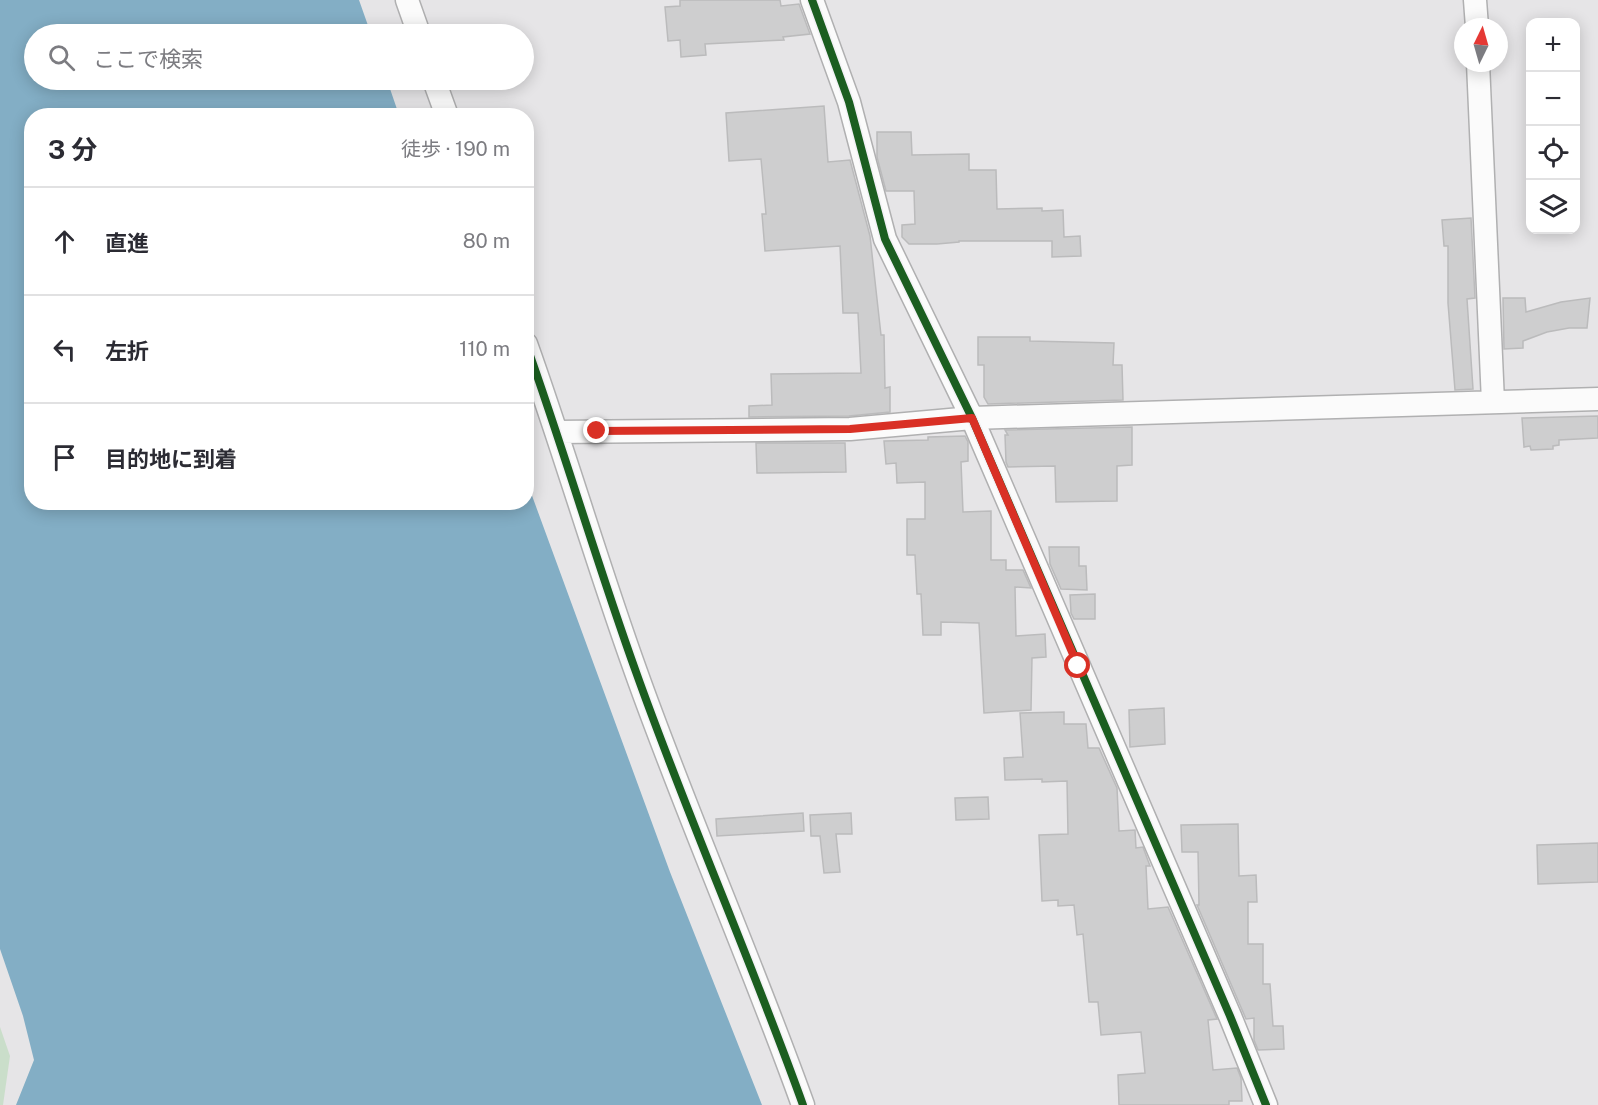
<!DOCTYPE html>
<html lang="ja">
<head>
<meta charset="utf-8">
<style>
  :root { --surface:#fff; --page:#f7f7f7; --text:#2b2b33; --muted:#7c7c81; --line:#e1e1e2 }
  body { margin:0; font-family:"Public Sans","Noto Sans JP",sans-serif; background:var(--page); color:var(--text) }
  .controls { position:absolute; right:18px; top:18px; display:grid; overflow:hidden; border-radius:12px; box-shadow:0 3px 15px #0003 }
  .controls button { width:54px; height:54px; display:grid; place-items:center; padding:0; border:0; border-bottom:2px solid var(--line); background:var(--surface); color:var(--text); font:30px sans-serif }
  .compass { position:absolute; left:1454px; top:18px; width:54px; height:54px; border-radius:50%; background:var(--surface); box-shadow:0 3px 15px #0003; rotate:5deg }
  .stop { position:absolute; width:18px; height:18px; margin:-14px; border:4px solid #d93025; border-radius:50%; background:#fff }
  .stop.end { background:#d93025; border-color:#fff; box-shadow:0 2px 6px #0008 }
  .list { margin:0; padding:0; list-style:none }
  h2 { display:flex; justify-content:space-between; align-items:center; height:78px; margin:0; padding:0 24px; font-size:26px }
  h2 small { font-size:20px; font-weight:400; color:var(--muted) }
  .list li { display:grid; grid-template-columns:39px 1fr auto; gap:18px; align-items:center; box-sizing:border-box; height:108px; padding:0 24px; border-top:2px solid var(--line) }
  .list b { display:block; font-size:22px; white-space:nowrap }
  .list em { font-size:20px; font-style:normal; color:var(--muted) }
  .icon { flex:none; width:33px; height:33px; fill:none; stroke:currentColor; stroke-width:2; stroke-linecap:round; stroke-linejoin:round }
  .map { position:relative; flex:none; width:1598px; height:1105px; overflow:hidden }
  .search { position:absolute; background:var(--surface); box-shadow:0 3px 15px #0003; left:24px; top:24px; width:510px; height:66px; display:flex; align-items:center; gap:15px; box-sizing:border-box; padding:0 21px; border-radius:33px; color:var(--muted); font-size:22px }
  .panel { position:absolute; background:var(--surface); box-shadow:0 3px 15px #0003; left:24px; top:108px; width:510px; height:402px; border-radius:24px }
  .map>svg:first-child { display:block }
  .green { fill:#cadeca }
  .water { fill:#83aec5 }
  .building { fill:#cececf; stroke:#bbbbbc; stroke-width:1.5 }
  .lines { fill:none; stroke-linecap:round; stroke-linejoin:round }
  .minor-casing { stroke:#b0b0b1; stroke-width:25 }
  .minor { stroke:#fbfbfb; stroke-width:22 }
  .cycleway-casing { stroke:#f2f1f5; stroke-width:11 }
  .cycleway { stroke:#1b5e20; stroke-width:8 }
  .route { stroke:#d93025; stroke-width:8 }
</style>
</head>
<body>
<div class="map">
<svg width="1598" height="1105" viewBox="0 0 1598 1105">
  <rect width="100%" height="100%" fill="#e6e5e7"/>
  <path class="green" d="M 0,1027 L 10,1056 L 3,1105 L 0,1105 Z"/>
  <path class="water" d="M 0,0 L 359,0 L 371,34 L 34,34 L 34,80 L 387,80 L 399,115 L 32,116 L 32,502 L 526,502 L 527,482 L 670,872 L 762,1105 L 16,1105 L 34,1060 L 23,1016 L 0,949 Z"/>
  <path class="building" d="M 680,0 L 780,0 L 781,6 L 799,4 L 810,34 L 783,37 L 784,40 L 705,44 L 706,55 L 681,57 L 680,40 L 668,41 L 665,7 L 680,6 Z
    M 824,106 L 828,162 L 850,160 L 870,236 L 881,335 L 884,335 L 885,388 L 890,387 L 890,412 L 849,416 L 749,417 L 749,406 L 772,405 L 771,374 L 861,373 L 858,313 L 843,313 L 840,246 L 765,251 L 762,214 L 766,214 L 761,159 L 729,161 L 726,113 Z
    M 877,132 L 911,132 L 912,155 L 969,154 L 969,170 L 996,170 L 997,209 L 1042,208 L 1042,211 L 1063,210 L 1064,237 L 1080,236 L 1081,256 L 1052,257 L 1052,241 L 959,241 L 959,242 L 937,244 L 909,244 L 902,237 L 902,225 L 915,224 L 914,191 L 886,191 L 877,157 Z
    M 1471,218 L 1475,298 L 1467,299 L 1473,389 L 1455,390 L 1448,303 L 1448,246 L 1444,246 L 1442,220 Z
    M 1503,298 L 1525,298 L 1526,312 L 1561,302 L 1590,298 L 1587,328 L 1569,328 L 1547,332 L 1523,341 L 1523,348 L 1504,349 Z
    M 978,337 L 1030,337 L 1030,341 L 1114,343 L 1113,365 L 1122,365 L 1123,400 L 988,404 L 984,397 L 984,365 L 978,365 Z
    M 1598,416 L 1598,438 L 1559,440 L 1559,445 L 1553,446 L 1553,449 L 1531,450 L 1530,446 L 1524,447 L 1522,418 Z
    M 1132,427 L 1132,465 L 1117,466 L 1117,501 L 1056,502 L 1055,466 L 1008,467 L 1006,462 L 1005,435 L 1008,435 L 1005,430 Z
    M 965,436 L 968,442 L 968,461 L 961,462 L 963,512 L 991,511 L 991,560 L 1006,560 L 1006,570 L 1023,570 L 1031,588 L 1015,587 L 1016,636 L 1045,634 L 1046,657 L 1032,658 L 1031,710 L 984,713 L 979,623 L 941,622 L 941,635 L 923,635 L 921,594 L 917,594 L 915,555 L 907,555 L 907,519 L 925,519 L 925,482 L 897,483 L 896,463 L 886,464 L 884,441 L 928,440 L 928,437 Z
    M 756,443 L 845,443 L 846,472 L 757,473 Z
    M 1049,547 L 1079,547 L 1079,566 L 1086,566 L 1087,590 L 1061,589 L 1050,564 Z
    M 1095,594 L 1095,619 L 1074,619 L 1071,613 L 1070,595 Z
    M 1164,708 L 1165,744 L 1130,747 L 1129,710 Z
    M 1064,712 L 1064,724 L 1086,724 L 1088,748 L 1099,748 L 1117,788 L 1119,831 L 1135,830 L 1136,848 L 1143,847 L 1150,866 L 1146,866 L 1148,909 L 1168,907 L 1217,1019 L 1208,1020 L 1213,1070 L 1237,1068 L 1241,1078 L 1242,1101 L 1229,1101 L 1229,1105 L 1119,1105 L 1118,1075 L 1145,1073 L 1141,1032 L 1101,1035 L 1098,1002 L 1089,1002 L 1083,934 L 1077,935 L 1074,905 L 1058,906 L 1058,900 L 1042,901 L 1039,835 L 1068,834 L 1067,781 L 1042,782 L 1042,779 L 1005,780 L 1004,758 L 1023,757 L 1020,713 Z
    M 988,797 L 989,819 L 956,820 L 955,798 Z
    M 803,813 L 804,831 L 717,836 L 716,819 Z
    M 851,813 L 852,834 L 836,834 L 840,872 L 824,873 L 820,836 L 811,836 L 810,815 Z
    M 1238,824 L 1239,876 L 1256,875 L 1257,902 L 1248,902 L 1248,944 L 1263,944 L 1263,984 L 1270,984 L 1273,1026 L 1283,1026 L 1284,1049 L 1258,1050 L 1254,1040 L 1254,1018 L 1246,1019 L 1197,905 L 1199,905 L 1198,852 L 1182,852 L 1181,825 Z
    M 1598,843 L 1598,882 L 1538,884 L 1537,845 Z"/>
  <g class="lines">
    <g class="minor-casing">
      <path id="minor" d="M 407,0 L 419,34
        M 812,0 L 849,102 L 885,239 L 972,418 L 1230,1016 L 1266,1105
        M 1475,0 L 1477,27
        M 1478,63 L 1493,402
        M 434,80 L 447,116
        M 526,344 C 565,453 597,564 636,672 C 688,818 751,960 803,1105
        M 557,432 L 850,429 L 972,418 L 1598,399"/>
    </g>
    <use href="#minor" class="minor"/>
    <g class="cycleway-casing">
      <path id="cycleway" d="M 812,0 L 849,102 L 885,239 L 972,418 L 1230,1016 L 1266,1105
        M 526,344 C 565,453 597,564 636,672 C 688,818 751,960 803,1105"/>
    </g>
    <use href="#cycleway" class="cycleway"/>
  </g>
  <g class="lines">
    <path class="route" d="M 597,431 L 850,429 L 972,418 L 1078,666"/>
  </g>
</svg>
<div class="controls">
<button>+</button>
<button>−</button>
<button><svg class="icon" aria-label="locate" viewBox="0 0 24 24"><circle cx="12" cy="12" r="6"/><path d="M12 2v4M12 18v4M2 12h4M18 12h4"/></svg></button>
<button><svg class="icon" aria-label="layers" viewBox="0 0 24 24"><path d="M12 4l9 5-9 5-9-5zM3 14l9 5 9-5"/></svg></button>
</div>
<svg class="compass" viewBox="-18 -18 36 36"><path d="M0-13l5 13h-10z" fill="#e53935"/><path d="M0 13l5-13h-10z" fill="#7c7c81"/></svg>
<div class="stop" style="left:1078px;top:666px"></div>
<div class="stop end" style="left:597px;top:431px"></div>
<div class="search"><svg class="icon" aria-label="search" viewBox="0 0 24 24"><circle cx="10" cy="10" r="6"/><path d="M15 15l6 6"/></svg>ここで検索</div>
<section class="panel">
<h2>3 分<small>徒歩 · 190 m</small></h2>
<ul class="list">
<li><svg class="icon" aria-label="ahead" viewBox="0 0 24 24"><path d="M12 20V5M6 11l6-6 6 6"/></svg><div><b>直進</b></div><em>80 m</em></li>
<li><svg class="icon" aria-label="left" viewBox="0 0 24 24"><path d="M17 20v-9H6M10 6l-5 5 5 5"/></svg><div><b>左折</b></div><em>110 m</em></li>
<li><svg class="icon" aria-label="arrive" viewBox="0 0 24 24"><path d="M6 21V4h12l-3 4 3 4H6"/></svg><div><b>目的地に到着</b></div></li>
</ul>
</section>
</div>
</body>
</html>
